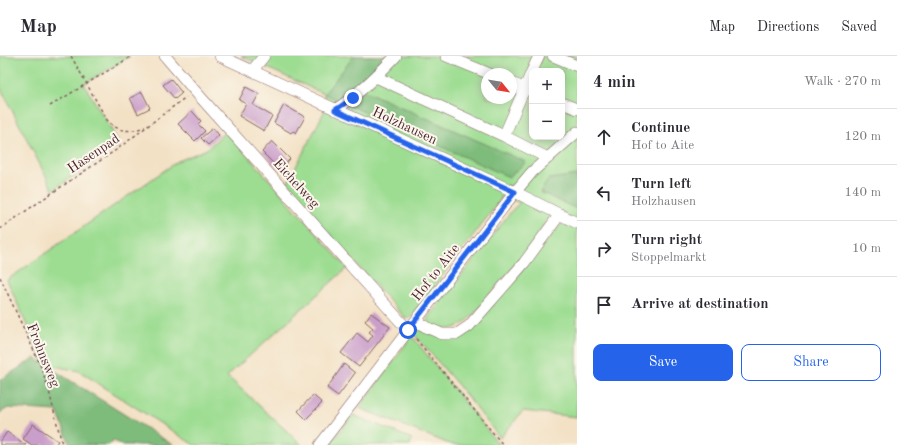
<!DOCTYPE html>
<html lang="en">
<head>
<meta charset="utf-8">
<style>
  :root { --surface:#fff; --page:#f2f2f3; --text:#2b2b33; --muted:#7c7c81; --line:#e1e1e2; --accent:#2563eb }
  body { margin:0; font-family:"Old Standard TT",serif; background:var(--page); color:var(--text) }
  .controls { position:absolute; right:12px; top:12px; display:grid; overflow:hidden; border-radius:8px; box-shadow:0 2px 10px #0003 }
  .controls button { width:36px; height:36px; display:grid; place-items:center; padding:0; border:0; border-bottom:1px solid var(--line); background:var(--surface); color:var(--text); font:20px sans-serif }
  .compass { position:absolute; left:481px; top:12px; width:36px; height:36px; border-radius:50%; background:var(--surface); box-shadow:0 2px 10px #0003; rotate:120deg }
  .stop { position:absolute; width:12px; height:12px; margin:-9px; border:3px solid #2563eb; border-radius:50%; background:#fff }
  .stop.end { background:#2563eb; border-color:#fff; box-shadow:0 1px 4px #0008 }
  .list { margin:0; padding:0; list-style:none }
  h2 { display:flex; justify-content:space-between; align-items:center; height:52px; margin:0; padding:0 16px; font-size:17px }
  h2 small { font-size:13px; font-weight:400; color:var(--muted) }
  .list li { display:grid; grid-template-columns:26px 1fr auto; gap:12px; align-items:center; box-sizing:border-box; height:56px; padding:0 16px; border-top:1px solid var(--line) }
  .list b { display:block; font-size:15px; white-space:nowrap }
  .list p { margin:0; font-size:13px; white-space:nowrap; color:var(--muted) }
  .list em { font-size:13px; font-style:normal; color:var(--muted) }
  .actions { display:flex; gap:8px; padding:12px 16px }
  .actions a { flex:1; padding:9px 0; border:1px solid var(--accent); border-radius:8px; text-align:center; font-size:14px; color:var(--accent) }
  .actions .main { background:var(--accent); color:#fff }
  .icon { flex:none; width:22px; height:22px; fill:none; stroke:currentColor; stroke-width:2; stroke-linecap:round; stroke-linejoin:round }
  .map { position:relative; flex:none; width:577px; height:389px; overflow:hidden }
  header { display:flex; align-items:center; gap:24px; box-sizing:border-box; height:56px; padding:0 20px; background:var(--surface); border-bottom:1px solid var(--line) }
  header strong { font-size:19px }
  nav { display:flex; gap:22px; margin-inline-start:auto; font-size:14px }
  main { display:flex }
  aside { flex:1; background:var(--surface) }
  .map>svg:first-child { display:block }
  .green { fill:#9ddd92; stroke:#747e5e; fill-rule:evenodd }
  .forest { fill:#7ebc7c; stroke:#646e54 }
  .building { fill:#ca9eca }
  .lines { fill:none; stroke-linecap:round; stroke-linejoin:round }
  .minor-casing { stroke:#856361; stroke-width:12 }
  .path { stroke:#856361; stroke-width:1.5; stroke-dasharray:3 3; stroke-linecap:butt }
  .minor { stroke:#fff; stroke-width:11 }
  .route { stroke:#2563eb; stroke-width:5 }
  .labels { text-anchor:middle; stroke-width:4; stroke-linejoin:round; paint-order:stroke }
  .street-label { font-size:14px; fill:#4a1f2b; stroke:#fbf7ec }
</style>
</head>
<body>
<header>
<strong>Map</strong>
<nav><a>Map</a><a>Directions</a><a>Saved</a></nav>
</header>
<main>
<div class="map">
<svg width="577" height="389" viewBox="0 0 577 389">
  <rect width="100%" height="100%" fill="#fbf7ec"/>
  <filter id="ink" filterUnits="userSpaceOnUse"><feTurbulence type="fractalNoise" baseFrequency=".025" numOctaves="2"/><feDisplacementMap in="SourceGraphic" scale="8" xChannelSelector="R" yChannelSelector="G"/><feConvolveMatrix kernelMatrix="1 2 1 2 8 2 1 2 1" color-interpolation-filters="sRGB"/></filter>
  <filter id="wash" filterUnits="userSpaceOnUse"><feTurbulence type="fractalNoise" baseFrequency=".012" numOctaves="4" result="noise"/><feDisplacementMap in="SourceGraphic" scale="16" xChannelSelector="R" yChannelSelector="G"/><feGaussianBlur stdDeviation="0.9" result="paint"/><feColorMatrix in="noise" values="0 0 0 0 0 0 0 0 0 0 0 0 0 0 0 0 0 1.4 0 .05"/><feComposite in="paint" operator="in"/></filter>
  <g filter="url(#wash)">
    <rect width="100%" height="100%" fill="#f3e1c5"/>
    <path class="green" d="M 0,0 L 130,0 L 84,28 L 120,88 L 53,134 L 0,31 Z
      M 241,0 L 577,0 L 577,361 L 523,355 L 500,382 L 458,329 L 414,278 L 418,273 L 442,281 L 470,275 L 563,166 L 550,160 C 532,190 509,217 486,243 C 478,253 469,266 457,271 C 449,275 442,272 433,271 L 427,263 L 514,152 L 520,147 L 501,139 L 501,143 L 410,262 L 404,261 L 286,130 L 324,56 L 324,38 ZM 532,15 L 562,15 L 562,81 L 532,81 ZM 487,18 L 511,18 L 511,42 L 487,42 Z
      M 226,75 L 347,212 L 227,320 L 302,389 L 194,389 L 79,315 L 44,308 L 7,224 L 178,105 L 207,93 Z
      M 412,280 L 499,389 L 452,389 L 359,352 Z
      M 353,359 L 412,383 L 410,389 L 329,389 Z"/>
    <path class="forest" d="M 354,0 L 383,0 L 358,32 L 526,106 L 509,121 L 324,38 Z
      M 577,119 L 577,153 L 540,136 L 549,123 Z
      M 35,302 L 44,308 L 173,389 L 121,389 L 113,384 L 109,389 L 70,389 L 57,355 L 8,352 L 0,357 L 0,324 Z"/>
    <g id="blocks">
      <path class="building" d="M 171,23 L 182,37 L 175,43 L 163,29 Z
        M 246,31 L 259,38 L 253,49 L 272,60 L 264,75 L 239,60 L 246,48 L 239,44 Z
        M 142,36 L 150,52 L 138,58 L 130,42 Z
        M 284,49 L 305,61 L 296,77 L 293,75 L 291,77 L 274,67 Z
        M 192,55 L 201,65 L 198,68 L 205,75 L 195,85 L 178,68 Z
        M 213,72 L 219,79 L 208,89 L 201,82 Z
        M 272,85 L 290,103 L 280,114 L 262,96 Z
        M 371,257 L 390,271 L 359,311 L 341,297 L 357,277 L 368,286 L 373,279 L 369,276 L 373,272 L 365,265 Z
        M 344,308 L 355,317 L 338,340 L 327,332 Z
        M 313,339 L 322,347 L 306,363 L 298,355 Z
        M 33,368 L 58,385 L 55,389 L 32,389 L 23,383 Z
        M 7,376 L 26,389 L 0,389 L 0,386 Z"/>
    </g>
  </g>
  <g filter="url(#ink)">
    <use href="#blocks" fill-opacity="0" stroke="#856361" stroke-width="1"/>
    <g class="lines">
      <g class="minor-casing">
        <path id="minor" d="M 165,0 L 195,35 L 408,274
          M 220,0 L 515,136 L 577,167
          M 446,0 L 490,18
          M 553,0 L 577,10
          M 252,15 L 264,0
          M 532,15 L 539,0
          M 376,21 L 504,80 L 548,102
          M 511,27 L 532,35
          M 562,47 L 577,53
          M 335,54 C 358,39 377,20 396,0
          M 504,80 L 532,15
          M 416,265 L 426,271 L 442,278 L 457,278 L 469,270 L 524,207 L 560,158
          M 320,389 L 515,136 L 532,116 L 577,76"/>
      </g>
      <path class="path" d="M 71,0 L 107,64 C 119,77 129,76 145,71
        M 50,50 L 132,0
        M 0,173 L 49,139 L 116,94 L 186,41
        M 0,221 L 39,306 L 48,331 L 62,388
        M 416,283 L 503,389"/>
      <use href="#minor" class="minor"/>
    </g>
  </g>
  <g class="lines" filter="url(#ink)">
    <path class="route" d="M 353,42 L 335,54 L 515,136 L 408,274"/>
  </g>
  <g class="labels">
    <g class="street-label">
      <text transform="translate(405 69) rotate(25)" y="5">Holzhausen</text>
      <text transform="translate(93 97) rotate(-34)" y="5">Hasenpad</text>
      <text transform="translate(297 127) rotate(48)" y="5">Eichelweg</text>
      <text transform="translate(435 216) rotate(-52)" y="5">Hof to Aite</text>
      <text transform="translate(44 299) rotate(68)" y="5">Frohnsweg</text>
    </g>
  </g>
</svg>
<div class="controls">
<button>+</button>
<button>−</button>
</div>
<svg class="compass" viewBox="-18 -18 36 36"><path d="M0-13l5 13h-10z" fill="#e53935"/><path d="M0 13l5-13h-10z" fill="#7c7c81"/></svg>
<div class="stop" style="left:408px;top:274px"></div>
<div class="stop end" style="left:353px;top:42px"></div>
</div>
<aside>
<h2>4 min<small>Walk · 270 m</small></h2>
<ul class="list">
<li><svg class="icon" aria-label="ahead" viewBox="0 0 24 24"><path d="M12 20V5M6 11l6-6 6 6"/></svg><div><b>Continue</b><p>Hof to Aite</p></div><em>120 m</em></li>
<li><svg class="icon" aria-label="left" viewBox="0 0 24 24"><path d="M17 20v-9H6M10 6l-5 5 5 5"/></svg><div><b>Turn left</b><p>Holzhausen</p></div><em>140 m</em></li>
<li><svg class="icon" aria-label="right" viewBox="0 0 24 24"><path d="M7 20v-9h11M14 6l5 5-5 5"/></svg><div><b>Turn right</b><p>Stoppelmarkt</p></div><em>10 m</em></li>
<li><svg class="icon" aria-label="arrive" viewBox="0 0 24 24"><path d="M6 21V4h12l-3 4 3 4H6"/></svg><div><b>Arrive at destination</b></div></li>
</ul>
<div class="actions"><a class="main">Save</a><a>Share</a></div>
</aside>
</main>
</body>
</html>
